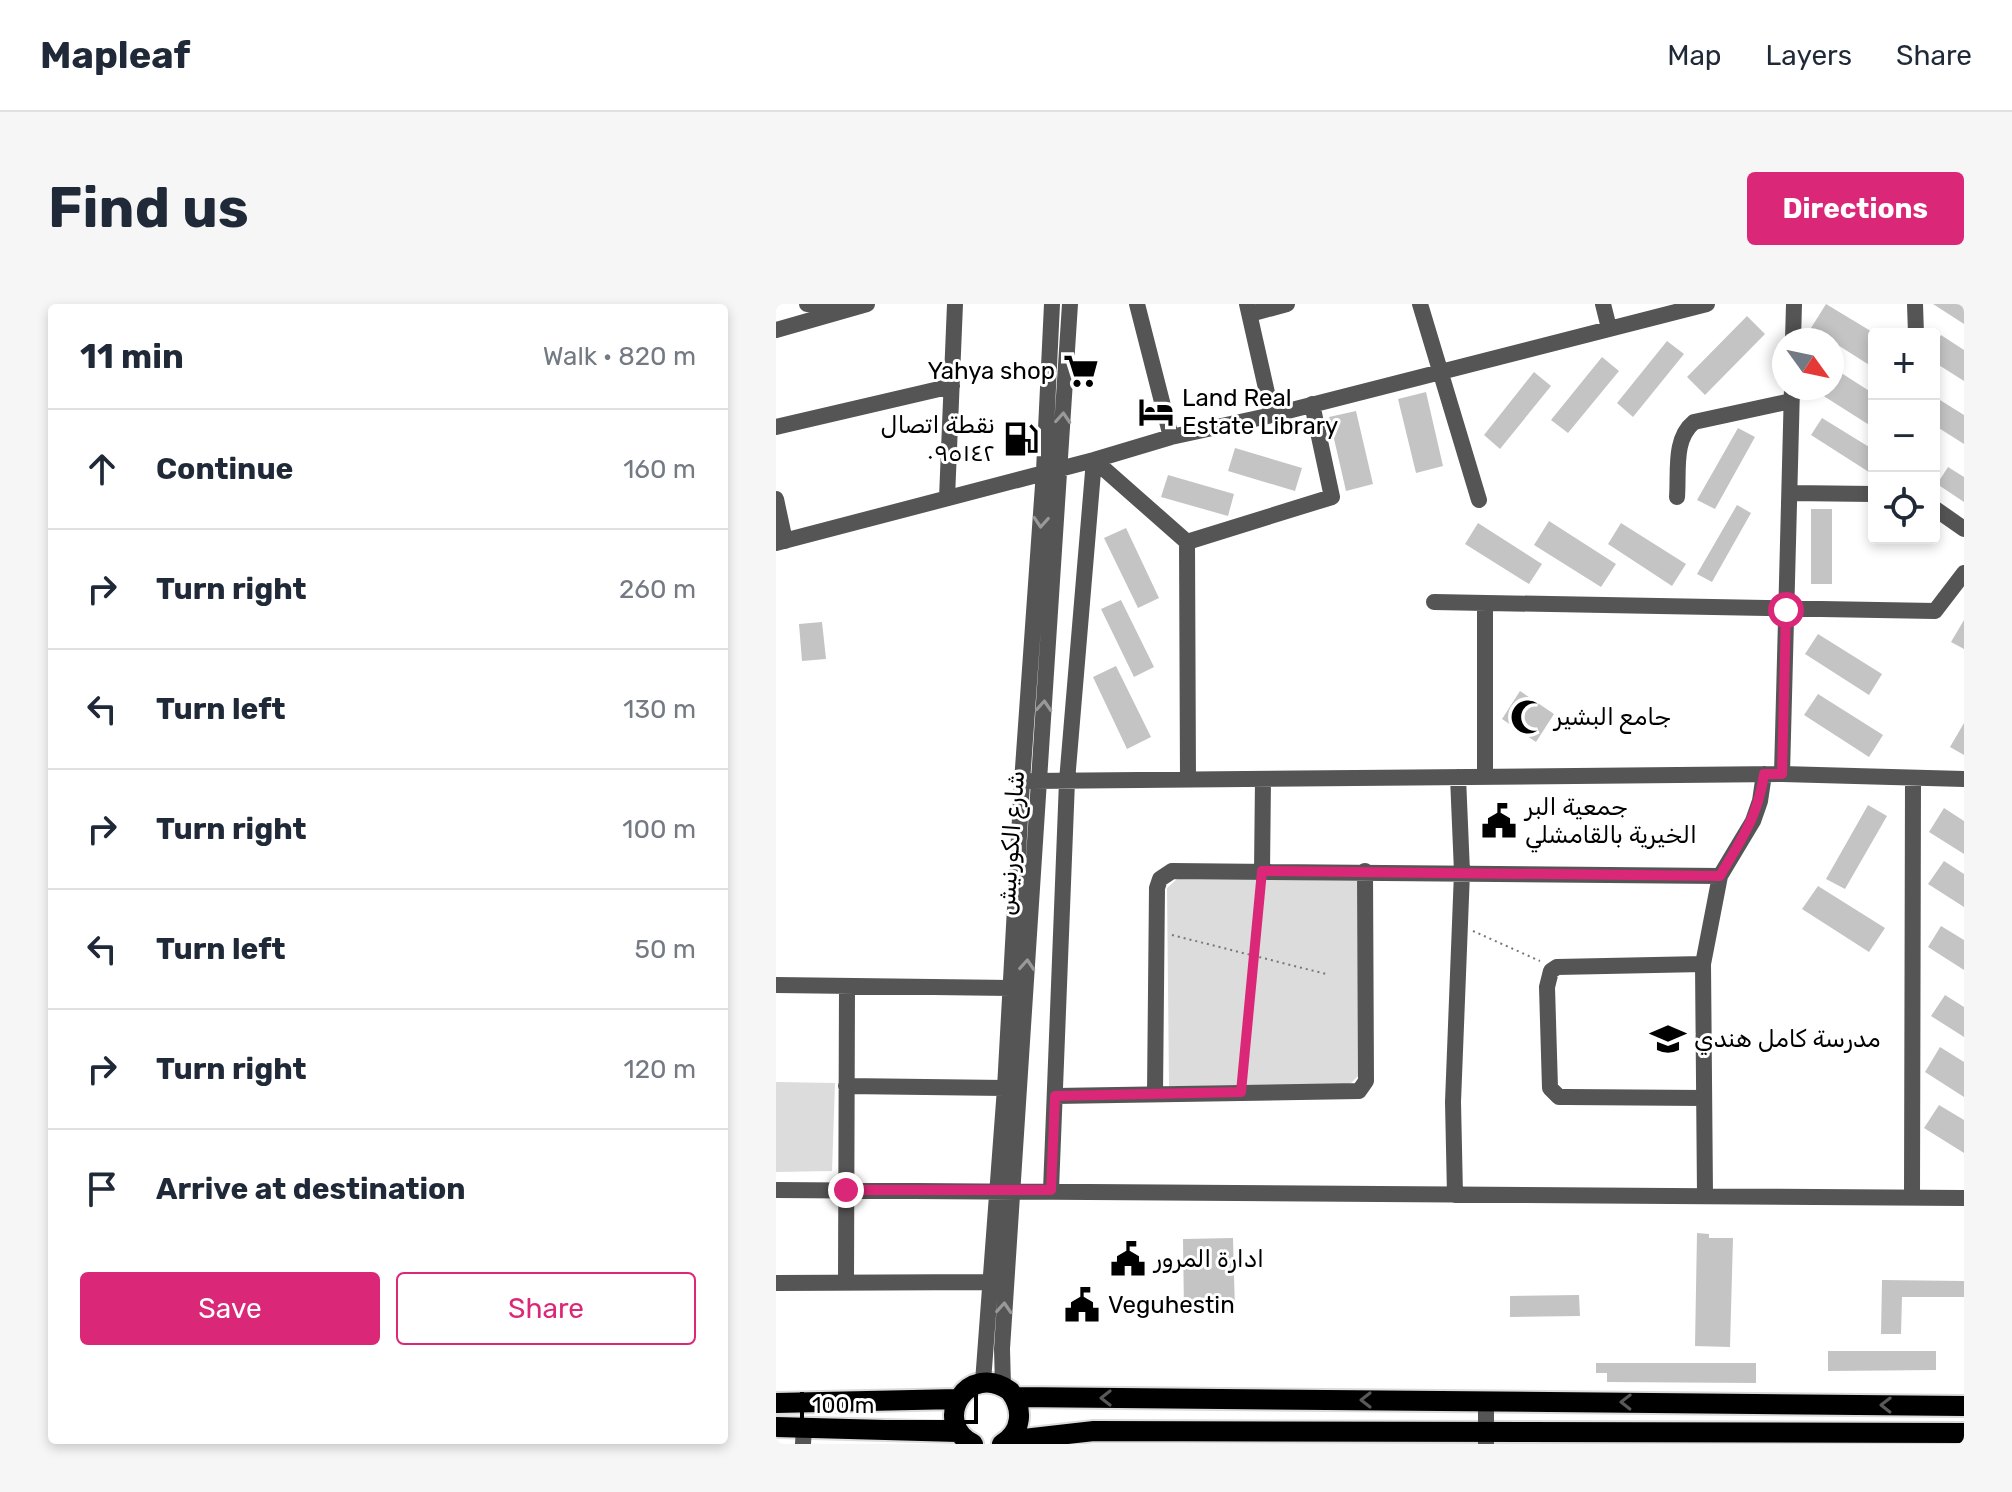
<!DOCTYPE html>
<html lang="en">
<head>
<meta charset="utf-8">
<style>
  :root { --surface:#fff; --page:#f6f6f7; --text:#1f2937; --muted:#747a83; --line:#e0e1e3; --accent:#db2777 }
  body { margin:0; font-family:Rubik,"Noto Naskh Arabic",sans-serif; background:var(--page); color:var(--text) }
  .controls { position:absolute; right:24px; top:24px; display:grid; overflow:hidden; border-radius:8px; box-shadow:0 4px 12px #0003 }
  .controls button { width:72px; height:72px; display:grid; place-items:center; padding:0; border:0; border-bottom:2px solid var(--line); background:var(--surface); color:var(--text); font:40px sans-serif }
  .compass { position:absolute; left:996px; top:24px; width:72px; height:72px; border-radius:50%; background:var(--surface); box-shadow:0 4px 12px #0003; rotate:123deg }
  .scale { position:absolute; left:24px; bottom:20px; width:178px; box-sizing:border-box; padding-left:8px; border:4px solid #000; border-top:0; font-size:22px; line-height:28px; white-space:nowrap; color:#000; -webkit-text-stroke:6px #fff; paint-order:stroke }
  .stop { position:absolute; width:24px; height:24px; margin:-18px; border:6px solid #db2777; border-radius:50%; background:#fff }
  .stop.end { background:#db2777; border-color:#fff; box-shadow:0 2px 8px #0008 }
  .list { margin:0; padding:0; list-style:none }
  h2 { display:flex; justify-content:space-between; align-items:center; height:104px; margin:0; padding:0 32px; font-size:34px }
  h2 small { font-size:26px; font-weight:400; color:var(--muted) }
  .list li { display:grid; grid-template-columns:52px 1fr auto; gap:24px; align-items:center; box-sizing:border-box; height:120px; padding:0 32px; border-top:2px solid var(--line) }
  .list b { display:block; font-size:30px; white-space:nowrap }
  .list em { font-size:26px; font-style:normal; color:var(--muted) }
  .actions { display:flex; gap:16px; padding:24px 32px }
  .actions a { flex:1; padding:18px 0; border:2px solid var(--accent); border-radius:8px; text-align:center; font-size:28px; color:var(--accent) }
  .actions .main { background:var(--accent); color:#fff }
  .icon { flex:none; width:44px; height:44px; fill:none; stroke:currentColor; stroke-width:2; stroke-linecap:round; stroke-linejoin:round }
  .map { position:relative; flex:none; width:1188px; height:1140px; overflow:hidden; border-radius:8px }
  header { display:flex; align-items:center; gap:48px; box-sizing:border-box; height:112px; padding:0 40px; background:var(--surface); border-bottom:2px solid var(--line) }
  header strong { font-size:38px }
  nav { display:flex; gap:44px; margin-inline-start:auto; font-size:28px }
  .intro { display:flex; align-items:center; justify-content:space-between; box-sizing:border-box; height:192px; padding:0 48px }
  h1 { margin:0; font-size:56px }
  .button { padding:20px 36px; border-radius:8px; background:var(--accent); color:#fff; font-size:28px; font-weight:700 }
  main { display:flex; gap:48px; padding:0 48px }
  aside { flex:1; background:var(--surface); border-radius:8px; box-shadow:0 4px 12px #0003 }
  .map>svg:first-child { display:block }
  .green { fill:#dcdcdc }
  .building { fill:#c4c4c4 }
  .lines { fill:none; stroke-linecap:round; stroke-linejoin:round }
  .major-casing { stroke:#dbdbdb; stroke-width:24 }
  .path { stroke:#777; stroke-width:2; stroke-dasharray:2 4; stroke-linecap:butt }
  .minor { stroke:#555; stroke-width:16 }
  .major { stroke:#000; stroke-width:20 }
  .oneway { stroke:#999 }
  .oneway2 { stroke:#595959 }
  .route { stroke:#db2777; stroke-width:10 }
  .labels { text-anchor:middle; stroke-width:6; stroke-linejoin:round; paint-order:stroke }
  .poi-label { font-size:24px; fill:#000; stroke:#fff; text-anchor:start }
  .street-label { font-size:24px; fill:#000; stroke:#fff }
</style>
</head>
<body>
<header>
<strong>Mapleaf</strong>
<nav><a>Map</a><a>Layers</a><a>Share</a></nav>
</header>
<div class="intro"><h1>Find us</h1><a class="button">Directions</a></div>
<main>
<aside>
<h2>11 min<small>Walk · 820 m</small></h2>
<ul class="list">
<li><svg class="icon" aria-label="ahead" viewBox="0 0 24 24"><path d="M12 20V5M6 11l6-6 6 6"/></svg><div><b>Continue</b></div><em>160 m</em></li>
<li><svg class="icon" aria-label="right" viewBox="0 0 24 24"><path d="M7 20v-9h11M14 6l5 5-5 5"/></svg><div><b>Turn right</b></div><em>260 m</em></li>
<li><svg class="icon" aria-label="left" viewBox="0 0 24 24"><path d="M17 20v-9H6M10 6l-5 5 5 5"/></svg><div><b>Turn left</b></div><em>130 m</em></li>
<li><svg class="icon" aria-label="right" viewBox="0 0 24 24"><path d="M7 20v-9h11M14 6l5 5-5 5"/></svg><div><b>Turn right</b></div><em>100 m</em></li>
<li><svg class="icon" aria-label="left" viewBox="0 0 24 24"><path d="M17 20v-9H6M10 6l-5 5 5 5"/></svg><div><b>Turn left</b></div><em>50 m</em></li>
<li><svg class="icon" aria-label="right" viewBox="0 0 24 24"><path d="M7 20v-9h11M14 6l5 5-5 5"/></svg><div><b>Turn right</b></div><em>120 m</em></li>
<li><svg class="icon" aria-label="arrive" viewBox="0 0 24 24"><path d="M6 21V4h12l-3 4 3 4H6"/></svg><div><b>Arrive at destination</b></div></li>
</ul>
<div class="actions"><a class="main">Save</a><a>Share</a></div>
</aside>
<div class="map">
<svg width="1188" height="1140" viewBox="0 0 1188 1140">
  <rect width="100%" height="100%" fill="#fff"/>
  <path class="green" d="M 402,574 L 586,577 L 585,769 L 573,781 L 393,782 L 391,584 Z
    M 0,778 L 59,779 L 56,867 L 0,868 Z"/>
  <path class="building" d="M 1050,0 L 1098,29 L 1098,64 L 1035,24 Z
    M 1157,0 L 1188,0 L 1188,20 Z
    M 971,12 L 989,30 L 929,91 L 911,73 Z
    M 1165,31 L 1188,46 L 1188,77 L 1158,58 L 1158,43 Z
    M 891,37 L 908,50 L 857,113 L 841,99 Z
    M 826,53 L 843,67 L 792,129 L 775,116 Z
    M 1056,63 L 1098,90 L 1098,124 L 1035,84 L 1056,84 Z
    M 758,68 L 775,82 L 724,145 L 708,131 Z
    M 650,88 L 667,162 L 640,169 L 622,95 Z
    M 1164,96 L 1188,111 L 1188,140 L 1158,121 L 1158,105 Z
    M 580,107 L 597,180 L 570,187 L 553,113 Z
    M 1046,114 L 1098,146 L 1096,170 L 1035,131 Z
    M 962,124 L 979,133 L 939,205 L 921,196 Z
    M 459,144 L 526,164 L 519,187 L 452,167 Z
    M 1172,163 L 1188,173 L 1188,198 L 1161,180 Z
    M 392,171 L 458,190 L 452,212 L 385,193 Z
    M 961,201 L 975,209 L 936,278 L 921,270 Z
    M 1035,205 L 1056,205 L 1056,280 L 1035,280 Z
    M 773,217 L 840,260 L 825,283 L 758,241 Z
    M 702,219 L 766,260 L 753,280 L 689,240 Z
    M 845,219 L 910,260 L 896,282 L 832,240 Z
    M 350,224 L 383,294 L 362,304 L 328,234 Z
    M 345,296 L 378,363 L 358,373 L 325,305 Z
    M 1188,316 L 1188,345 L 1175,338 Z
    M 46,318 L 50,355 L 26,357 L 23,320 Z
    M 1042,330 L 1106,370 L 1093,391 L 1029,350 Z
    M 340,362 L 375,433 L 351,445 L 317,373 Z
    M 744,387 L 778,410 L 760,438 L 726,415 Z
    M 1042,390 L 1107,431 L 1093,453 L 1028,411 Z
    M 1188,419 L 1188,451 L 1174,443 Z
    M 1092,501 L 1111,512 L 1069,585 L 1050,575 Z
    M 1168,504 L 1188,517 L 1188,550 L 1153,528 Z
    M 1168,557 L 1188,570 L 1188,603 L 1152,580 Z
    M 1042,582 L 1109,624 L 1093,648 L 1026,605 Z
    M 1165,622 L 1188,636 L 1188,666 L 1152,643 Z
    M 1169,691 L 1188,703 L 1188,733 L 1155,712 Z
    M 1164,743 L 1188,758 L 1188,793 L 1149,768 Z
    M 1163,801 L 1188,816 L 1188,849 L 1148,824 Z
    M 921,929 L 933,930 L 933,934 L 957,934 L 954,1043 L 919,1042 Z
    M 457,934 L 459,1007 L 408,1008 L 407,935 Z
    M 1106,976 L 1188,977 L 1188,993 L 1126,993 L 1125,1030 L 1105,1030 Z
    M 803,991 L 804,1012 L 734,1013 L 734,992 Z
    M 1052,1047 L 1160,1047 L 1160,1066 L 1052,1067 Z
    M 820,1059 L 980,1059 L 980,1079 L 831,1078 L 831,1069 L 820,1069 Z"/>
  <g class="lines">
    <g class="major-casing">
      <path id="major" d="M 239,1093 L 1188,1102
        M 0,1099 L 182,1095
        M 0,1123 L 182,1128
        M 230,1137 L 318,1127 L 1188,1129
        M 197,1140 C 154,1118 192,1056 234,1087 C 248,1105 246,1128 226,1140"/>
    </g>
    <path class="path" d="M 697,627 L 764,657
      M 396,631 L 550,670
      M 467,773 L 485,584"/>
    <path class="minor" d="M 31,0 L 66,2
      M 361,0 L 395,133
      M 471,0 L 496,111
      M 644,0 L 703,196
      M 827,0 L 833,24
      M 1139,0 L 1140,30
      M 474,10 L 511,0
      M 0,26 L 91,0
      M 1017,36 L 1018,0
      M 0,123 L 176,82
      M 318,156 L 411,238 L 556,193 L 536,100
      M 1014,189 L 1098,190
      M 901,193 C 903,168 897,135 918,118 L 1015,97
      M 171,194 L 179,0
      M 0,195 L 9,237
      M 1158,204 L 1188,225
      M 411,238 L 412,476
      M 0,239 L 318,156 L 395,133 L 496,111 L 931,0
      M 658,298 L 1159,307 L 1188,269
      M 1006,470 L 1016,84
      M 709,473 L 709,299
      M 256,477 L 1006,470 L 1188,475
      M 486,567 L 487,475
      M 927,660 L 781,663 L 775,667 L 771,683 L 774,784 L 783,793 L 790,793 L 928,794
      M 0,681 L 235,684
      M 70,782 L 229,784
      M 379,790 L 381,584 L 384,575 L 396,567 L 944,572
      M 279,792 L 583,787 L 590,777 L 589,567
      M 0,886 L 1188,894
      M 275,886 L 291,477 L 318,156
      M 679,891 L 677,798 L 686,568 L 682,473
      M 929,891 L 927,660 L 944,572 L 977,517 L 984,497 L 988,470
      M 1136,893 L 1137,475
      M 0,979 L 213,978
      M 70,979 L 71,682
      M 207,1078 L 229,784 L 246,478 L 268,167 L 276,0
      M 227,1082 L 226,1045 L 294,0
      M 27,1140 L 28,1124
      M 710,1140 L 710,1097"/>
    <use href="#major" class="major"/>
  </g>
  <defs><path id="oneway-chevron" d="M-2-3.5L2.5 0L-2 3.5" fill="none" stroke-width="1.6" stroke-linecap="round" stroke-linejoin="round" transform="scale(2)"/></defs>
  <g class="oneway">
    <use href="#oneway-chevron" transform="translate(287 114) rotate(-86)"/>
    <use href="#oneway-chevron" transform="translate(265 218) rotate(94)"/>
    <use href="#oneway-chevron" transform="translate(268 402) rotate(-86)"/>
    <use href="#oneway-chevron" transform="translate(251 661) rotate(-86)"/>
    <use href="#oneway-chevron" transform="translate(228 1004) rotate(-86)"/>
  </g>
  <g class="oneway2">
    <use href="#oneway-chevron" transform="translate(330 1094) rotate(-180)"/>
    <use href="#oneway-chevron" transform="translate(590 1096) rotate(-180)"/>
    <use href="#oneway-chevron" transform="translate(850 1098) rotate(-179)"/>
    <use href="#oneway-chevron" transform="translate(1110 1101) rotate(-179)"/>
  </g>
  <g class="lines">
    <path class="route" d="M 70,886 L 275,886 L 279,792 L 465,788 L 486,567 L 944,572 C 965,535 982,513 988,470 L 1006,470 L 1010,306"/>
  </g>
  <defs>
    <g id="supermarket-bare" transform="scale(2.76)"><path d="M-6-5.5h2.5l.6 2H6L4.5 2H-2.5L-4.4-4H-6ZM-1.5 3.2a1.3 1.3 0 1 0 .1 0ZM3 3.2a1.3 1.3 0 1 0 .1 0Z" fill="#000" stroke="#fff" stroke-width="2.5" paint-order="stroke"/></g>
    <g id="hotel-bare" transform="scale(2.76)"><path d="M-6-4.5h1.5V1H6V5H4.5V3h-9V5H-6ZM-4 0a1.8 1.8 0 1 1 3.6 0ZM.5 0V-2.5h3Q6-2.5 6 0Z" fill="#000" stroke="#fff" stroke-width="2.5" paint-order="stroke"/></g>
    <g id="fuel-bare" transform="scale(2.76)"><path d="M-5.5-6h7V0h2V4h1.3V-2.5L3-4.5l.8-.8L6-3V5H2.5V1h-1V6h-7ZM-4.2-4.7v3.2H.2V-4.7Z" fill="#000" stroke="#fff" stroke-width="2.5" paint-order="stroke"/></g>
    <g id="mosque-bare" transform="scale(2.76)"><path d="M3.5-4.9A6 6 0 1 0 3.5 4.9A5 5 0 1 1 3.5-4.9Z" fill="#000" stroke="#fff" stroke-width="2.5" paint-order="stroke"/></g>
    <g id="civic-bare" transform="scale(2.76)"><path d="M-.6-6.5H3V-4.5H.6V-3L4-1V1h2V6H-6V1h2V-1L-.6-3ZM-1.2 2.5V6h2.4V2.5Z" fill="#000" stroke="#fff" stroke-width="2.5" paint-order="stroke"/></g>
    <g id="school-bare" transform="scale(2.76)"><path d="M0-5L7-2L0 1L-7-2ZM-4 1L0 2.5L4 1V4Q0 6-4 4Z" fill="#000" stroke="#fff" stroke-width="2.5" paint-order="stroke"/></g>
  </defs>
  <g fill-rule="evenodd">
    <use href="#supermarket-bare" x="305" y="67"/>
    <use href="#hotel-bare" x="380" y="108"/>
    <use href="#fuel-bare" x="245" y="135"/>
    <use href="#mosque-bare" x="752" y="413"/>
    <use href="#civic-bare" x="723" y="517"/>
    <use href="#school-bare" x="892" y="735"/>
    <use href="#civic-bare" x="352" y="955"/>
    <use href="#civic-bare" x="306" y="1001"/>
  </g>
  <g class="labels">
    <g class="poi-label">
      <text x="279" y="75" text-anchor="end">Yahya shop</text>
      <text x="406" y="102">Land Real<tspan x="406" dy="28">Estate Library</tspan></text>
      <text x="219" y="129" text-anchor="end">نقطة اتصال<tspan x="219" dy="28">٠٩٥١٤٢</tspan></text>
      <text x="778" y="421">جامع البشير</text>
      <text x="749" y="511">جمعية البر<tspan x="749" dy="28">الخيرية بالقامشلي</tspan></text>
      <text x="918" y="743">مدرسة كامل هندي</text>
      <text x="378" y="963">ادارة المرور</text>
      <text x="332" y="1009">Veguhestin</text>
    </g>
    <g class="street-label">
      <text transform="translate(235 539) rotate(-86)" y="8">شارع الكورنيش</text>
    </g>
  </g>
</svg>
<div class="controls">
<button>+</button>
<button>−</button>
<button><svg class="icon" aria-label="locate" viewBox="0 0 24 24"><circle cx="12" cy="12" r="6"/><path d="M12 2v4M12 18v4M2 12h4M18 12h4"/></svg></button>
</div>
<svg class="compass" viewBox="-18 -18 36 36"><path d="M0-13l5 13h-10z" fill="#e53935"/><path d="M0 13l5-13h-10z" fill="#747a83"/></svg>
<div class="scale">100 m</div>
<div class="stop" style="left:1010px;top:306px"></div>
<div class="stop end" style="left:70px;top:886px"></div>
</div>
</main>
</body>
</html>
